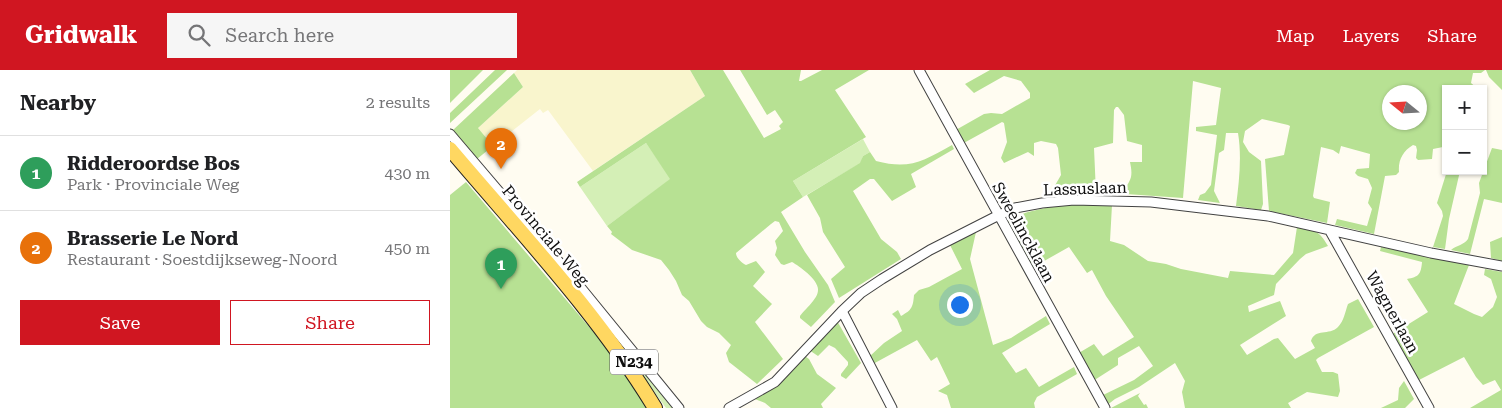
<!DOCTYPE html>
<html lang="en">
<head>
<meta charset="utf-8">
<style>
  :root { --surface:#fff; --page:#f6f6f6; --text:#202124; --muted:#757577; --line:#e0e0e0; --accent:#d01621 }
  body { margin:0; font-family:"Roboto Serif",serif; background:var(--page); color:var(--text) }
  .controls { position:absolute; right:15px; top:15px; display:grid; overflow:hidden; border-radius:0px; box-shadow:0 1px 4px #0004 }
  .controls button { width:45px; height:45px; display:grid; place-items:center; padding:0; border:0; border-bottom:1px solid var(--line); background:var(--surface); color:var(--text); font:25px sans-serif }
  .compass { position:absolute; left:932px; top:15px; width:45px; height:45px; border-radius:50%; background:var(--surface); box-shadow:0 1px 4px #0004; rotate:288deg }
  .you { position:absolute; left:509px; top:234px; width:18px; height:18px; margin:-12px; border:4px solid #fff; border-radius:50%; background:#1a73e8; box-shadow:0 0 0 8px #1a73e833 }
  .badge { display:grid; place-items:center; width:32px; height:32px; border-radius:50%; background:var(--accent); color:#fff; font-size:16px; font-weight:700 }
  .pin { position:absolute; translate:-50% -41px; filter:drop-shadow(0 1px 2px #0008) }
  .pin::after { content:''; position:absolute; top:26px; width:18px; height:15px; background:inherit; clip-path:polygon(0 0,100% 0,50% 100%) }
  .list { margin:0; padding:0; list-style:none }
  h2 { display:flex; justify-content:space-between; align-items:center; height:65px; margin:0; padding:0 20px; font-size:21px }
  h2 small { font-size:16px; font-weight:400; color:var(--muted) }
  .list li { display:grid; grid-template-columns:32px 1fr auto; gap:15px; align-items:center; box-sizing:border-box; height:75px; padding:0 20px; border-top:1px solid var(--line) }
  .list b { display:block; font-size:19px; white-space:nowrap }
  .list p { margin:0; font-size:16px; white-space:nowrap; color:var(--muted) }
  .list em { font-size:16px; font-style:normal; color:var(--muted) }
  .actions { display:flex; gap:10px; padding:15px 20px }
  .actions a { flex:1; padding:11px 0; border:1px solid var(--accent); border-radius:0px; text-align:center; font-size:18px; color:var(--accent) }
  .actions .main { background:var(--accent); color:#fff }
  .icon { flex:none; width:28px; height:28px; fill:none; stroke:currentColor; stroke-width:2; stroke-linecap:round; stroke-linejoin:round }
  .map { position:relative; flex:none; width:1052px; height:338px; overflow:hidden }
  header { display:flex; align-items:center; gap:30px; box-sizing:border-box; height:70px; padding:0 25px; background:var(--accent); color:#fff }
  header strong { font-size:24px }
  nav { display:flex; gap:28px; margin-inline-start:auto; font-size:18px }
  .search { width:350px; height:45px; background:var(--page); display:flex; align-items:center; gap:12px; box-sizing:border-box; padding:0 18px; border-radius:0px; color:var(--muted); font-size:19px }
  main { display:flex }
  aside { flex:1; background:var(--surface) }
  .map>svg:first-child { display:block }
  .farmland { fill:#f9f5cd }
  .green { fill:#d4efb6 }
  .forest { fill:#b7e193; fill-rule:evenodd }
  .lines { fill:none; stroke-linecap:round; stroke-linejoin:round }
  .minor-casing { stroke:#424242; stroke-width:11 }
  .primary-casing { stroke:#202020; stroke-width:16 }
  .minor { stroke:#fff; stroke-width:9 }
  .primary { stroke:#ffd761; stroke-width:14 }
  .labels { text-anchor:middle; stroke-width:5; stroke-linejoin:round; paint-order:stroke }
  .shield { fill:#fff; stroke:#575757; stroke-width:1 }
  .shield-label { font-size:15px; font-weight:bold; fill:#0f0f0f }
  .street-label { font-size:16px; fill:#0f0f0f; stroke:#fff }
</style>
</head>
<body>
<header>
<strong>Gridwalk</strong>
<div class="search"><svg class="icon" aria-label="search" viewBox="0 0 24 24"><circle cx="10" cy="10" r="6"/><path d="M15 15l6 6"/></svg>Search here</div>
<nav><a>Map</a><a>Layers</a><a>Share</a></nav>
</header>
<main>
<aside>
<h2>Nearby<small>2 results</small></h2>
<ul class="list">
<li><span class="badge" style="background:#2e9e5b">1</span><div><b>Ridderoordse Bos</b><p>Park · Provinciale Weg</p></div><em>430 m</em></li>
<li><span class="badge" style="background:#e8710a">2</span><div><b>Brasserie Le Nord</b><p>Restaurant · Soestdijkseweg-Noord</p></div><em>450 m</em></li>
</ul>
<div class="actions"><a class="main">Save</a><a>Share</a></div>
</aside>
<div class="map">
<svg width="1052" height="338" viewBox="0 0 1052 338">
  <rect width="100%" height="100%" fill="#fffcf1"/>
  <path class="farmland" d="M 67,0 L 240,0 L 255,26 L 143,101 L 98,40 L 93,43 L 90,39 L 43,76 L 28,58 L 73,17 L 64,3 Z"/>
  <path class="green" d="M 413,69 L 420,82 L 413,86 L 411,93 L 353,127 L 343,111 Z
    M 196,73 L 221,109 L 157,156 L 130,117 Z
    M 189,301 L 195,303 L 223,338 L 216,338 Z"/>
  <path class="forest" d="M 0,0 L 33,0 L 0,33 Z
    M 45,0 L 57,0 L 0,53 L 0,43 Z
    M 240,0 L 273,0 L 314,68 L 331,59 L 329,56 L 333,52 L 325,40 L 317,45 L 290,0 L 351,0 L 349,11 L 351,11 L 372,0 L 419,0 L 385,20 L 416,67 L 343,111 L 353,127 L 331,142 L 355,182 L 378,215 L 385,232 L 361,257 L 350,248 L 350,246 C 355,239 368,229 368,220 C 369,210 349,196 342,192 L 334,195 L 331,194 L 325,185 L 327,178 L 325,171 L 333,161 L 329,152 L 325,151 L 321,154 L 286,183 C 286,188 292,193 296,195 L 306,191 L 315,202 L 303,216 L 322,234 L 305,252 L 333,289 L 307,314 L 279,292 L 276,283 L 281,275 L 269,263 L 257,257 L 251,251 L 239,231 L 232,225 L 226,211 L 219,200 L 211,190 L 182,180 L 161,164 L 162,162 L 157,156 L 220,109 L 196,73 L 130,117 L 127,112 L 255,26 Z
    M 540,0 L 1035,0 L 1031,3 L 1023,3 L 1021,13 L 1028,19 L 996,19 L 996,68 L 993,77 L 983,79 L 982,89 L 968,90 L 966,88 L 967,80 L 966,76 L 963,75 C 953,81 948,90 949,102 L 946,105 L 935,106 L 924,164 L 885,155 L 887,149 L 917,156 L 922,139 L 918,133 L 922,118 L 918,109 L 908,106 L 905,103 L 907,99 L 919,98 L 920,84 L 891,76 L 889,84 L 883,80 L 871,77 L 863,126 L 864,128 L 880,132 L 877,153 L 819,141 L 815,89 L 834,85 L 840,56 L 838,55 L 812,49 L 795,61 L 793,72 L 799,82 L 811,91 L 813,134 L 811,140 L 786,136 C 789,112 792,87 788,63 L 776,63 L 774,80 L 769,83 L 764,121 L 770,133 L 748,130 L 750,125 L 755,123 L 761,115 L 767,65 L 746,61 L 746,57 L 766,55 L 771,18 L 743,11 L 733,128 L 676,124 C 675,116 679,114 681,107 C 682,102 681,97 680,92 L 692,92 L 692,75 L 677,71 L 674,45 L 668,37 L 666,37 L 664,40 L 663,73 L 644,78 L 646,123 L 600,124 L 611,105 L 608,78 L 606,74 L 591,71 L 584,73 L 584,86 L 578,82 L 554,93 L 551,88 L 557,72 L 554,53 L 552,52 L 512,74 L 504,61 L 534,44 L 541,43 L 552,44 L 580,28 L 580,23 L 571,11 L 554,6 L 524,23 L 515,14 ZM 939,22 L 969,22 L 969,52 L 939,52 Z
    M 1036,0 L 1052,0 L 1052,20 L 1039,7 Z
    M 64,3 L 73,17 L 28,58 L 43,76 L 27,89 L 3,60 Z
    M 502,75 L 504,79 L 461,104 L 466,117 L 442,131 L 424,109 L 420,109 L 403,121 L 431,169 L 447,182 L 451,189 L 389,228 L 381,209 L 395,197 L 373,162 L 370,148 L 357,125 L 410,93 L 413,86 L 420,82 L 426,91 C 460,100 473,91 502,75 Z
    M 1042,78 L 1052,80 L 1052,133 L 1034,129 L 1020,184 L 1001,180 C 1007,175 1014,175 1018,169 L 1030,123 L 1029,113 Z
    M 997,101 L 1010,101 L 999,149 L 995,179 L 983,177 L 993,146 L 992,141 L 987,133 Z
    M 16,112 L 163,285 L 198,338 L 0,338 L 0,125 Z
    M 608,135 L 662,135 L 660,171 L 674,175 L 698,191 L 716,194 L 731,199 L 778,208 L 780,201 L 824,205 L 843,183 L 847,157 C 864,160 869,160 878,176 L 856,184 L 850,189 L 826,214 L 824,225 L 798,236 L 799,242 L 830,231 L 836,246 L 790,275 L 797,285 L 824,269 L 828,268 L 845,289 L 865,278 L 861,271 C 865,258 879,266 888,257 C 894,251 895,242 898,234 L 908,229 L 924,257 L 868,288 L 866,290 L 872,302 L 883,302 L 888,304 L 890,321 L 888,327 L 857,322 L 838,333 L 841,338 L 735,338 L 732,322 L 735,311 L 725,293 L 689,317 L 665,329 L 656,336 L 651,326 L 684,310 L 703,296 L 689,276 L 668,288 L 668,295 L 643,311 L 627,284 L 644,274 L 653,286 L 684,267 L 656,226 L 642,200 L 637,203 L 619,177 L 580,199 L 556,150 L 578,142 Z
    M 526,162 L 520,189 L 543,275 L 561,268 L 596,246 L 600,254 L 552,283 L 566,303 L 576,298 L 589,317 L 624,297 L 627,304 L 587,327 L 584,333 L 585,338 L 501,338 L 497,325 L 488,321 L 500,314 L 487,287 L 481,291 L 467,270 L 423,294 L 419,287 L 434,273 L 452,261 L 447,249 L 442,244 L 448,240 L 451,246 C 462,240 463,237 464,225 L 469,220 L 479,217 L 512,199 L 500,175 Z
    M 1052,167 L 1052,191 L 1041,188 L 1040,172 Z
    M 931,177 L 1019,195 L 1004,234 L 1024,244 L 1032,247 L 1043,237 L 1047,227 L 1041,209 L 1034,205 L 1035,199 L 1052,202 L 1052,338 L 1020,338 L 1051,320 L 1045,310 L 1033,315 L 1026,307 L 1014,287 L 967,311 L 941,265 L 978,242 L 957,209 C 969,207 971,204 972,192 L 930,181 Z
    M 386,249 L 411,293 L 396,309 L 391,306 L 391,304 L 398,295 L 398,292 L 385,278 L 379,275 L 368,286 L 356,278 Z
    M 352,284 L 359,289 L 367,304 L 386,318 L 373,332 L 371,334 L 373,338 L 321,338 L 315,333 L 302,328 Z
    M 954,311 L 964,329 L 955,338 L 931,338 L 948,330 L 949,318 Z
    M 690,323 L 688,326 L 694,335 L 696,334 L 698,338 L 661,338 Z"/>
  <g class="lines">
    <g class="minor-casing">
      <path id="minor" d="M 469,0 L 655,338
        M 0,64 L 127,213 L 229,338
        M 880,161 L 979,338
        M 392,241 L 442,338
        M 279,338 L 325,312 L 392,241 L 411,223 L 432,209 L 480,180 L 547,146 L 565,138 L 592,133 L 624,130 L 701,132 L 818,146 L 981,183 L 1052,196"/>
    </g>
    <g class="primary-casing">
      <path id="primary" d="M 0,79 C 71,163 148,244 205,338"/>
    </g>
    <use href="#minor" class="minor"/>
    <use href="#primary" class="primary"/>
  </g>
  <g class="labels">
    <rect class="shield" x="160" y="279.5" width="48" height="25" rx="4"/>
    <g class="shield-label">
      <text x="184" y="297">N234</text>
    </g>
    <g class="street-label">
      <text transform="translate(635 118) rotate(-2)" y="6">Lassuslaan</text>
      <text transform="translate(574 162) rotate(61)" y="6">Sweelincklaan</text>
      <text transform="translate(96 165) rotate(50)" y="6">Provinciale Weg</text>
      <text transform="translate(943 242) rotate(61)" y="6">Wagnerlaan</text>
    </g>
  </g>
</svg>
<div class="controls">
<button>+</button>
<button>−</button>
</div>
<svg class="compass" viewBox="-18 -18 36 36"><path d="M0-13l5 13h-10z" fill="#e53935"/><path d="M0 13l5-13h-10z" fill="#757577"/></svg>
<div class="you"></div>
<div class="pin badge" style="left:51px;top:219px;background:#2e9e5b">1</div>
<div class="pin badge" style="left:51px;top:99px;background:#e8710a">2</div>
</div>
</main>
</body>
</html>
